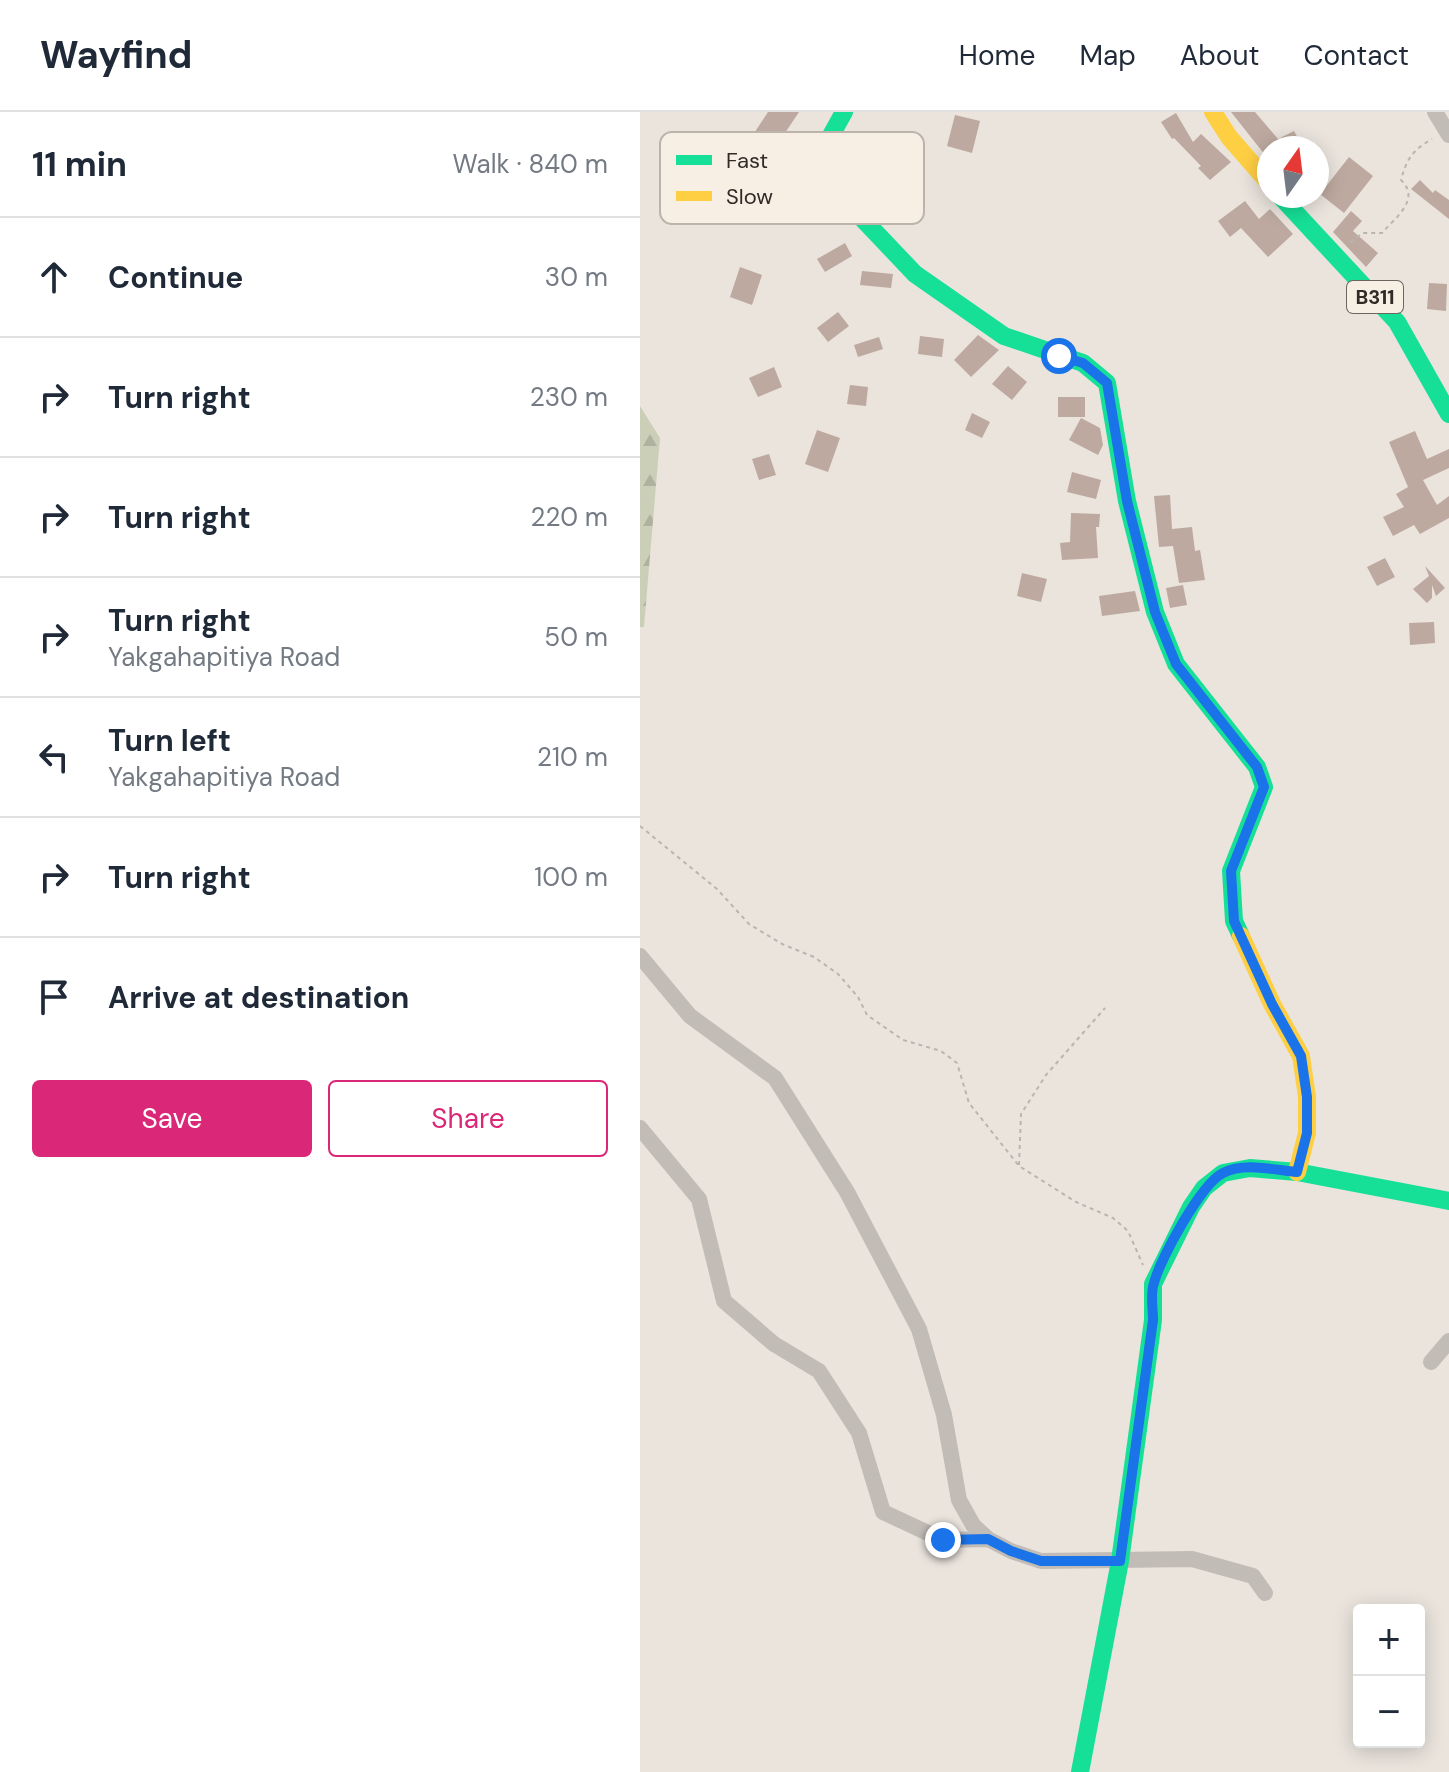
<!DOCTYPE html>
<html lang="en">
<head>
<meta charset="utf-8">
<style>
  :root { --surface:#fff; --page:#f2f2f3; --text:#1f2937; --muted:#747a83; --line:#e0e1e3; --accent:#db2777 }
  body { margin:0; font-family:"DM Sans",sans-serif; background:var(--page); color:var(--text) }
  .controls { position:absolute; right:24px; bottom:24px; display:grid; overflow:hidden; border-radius:8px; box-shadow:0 4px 20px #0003 }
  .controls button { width:72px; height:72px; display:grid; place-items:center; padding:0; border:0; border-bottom:2px solid var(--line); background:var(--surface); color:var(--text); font:40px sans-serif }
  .compass { position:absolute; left:617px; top:24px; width:72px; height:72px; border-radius:50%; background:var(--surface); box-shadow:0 4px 20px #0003; rotate:14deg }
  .stop { position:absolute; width:24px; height:24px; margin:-18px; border:6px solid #1a73e8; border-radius:50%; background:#fff }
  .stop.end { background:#1a73e8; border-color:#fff; box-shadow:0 2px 8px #0008 }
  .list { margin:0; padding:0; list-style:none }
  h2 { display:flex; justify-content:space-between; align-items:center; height:104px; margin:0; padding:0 32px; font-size:34px }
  h2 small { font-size:26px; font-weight:400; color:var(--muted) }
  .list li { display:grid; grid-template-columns:52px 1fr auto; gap:24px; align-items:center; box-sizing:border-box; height:120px; padding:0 32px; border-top:2px solid var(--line) }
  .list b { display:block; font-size:30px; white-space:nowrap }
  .list p { margin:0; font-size:26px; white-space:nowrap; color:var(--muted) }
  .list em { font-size:26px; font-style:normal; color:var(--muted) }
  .actions { display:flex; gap:16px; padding:24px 32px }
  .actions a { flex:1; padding:18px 0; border:2px solid var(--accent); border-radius:8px; text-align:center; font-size:28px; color:var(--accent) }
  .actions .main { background:var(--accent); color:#fff }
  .icon { flex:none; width:44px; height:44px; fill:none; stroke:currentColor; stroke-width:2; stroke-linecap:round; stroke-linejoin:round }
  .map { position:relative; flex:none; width:809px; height:1660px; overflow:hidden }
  header { display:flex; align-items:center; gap:48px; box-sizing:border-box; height:112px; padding:0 40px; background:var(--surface); border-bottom:2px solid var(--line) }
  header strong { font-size:38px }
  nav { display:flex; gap:44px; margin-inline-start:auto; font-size:28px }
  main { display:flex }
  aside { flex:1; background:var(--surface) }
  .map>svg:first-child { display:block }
  .forest { fill:url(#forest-firs) }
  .building { fill:#bda9a0 }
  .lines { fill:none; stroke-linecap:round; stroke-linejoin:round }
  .path { stroke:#bbb5b0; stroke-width:2; stroke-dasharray:4 4; stroke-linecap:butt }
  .street { stroke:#c2bcb7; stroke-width:16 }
  .fast { stroke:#16e098; stroke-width:18 }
  .slow { stroke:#ffcf43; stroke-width:18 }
  .route { stroke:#1a73e8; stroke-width:10 }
  .labels { text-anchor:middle; stroke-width:7; stroke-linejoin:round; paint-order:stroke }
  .shield { fill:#f7eee4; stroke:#6d655f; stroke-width:2 }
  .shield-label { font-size:20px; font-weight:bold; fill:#322a26 }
  .key { fill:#f7eee4; stroke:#bcb3ab; stroke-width:2 }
  .key-label { font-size:22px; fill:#322a26 }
</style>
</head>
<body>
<header>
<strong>Wayfind</strong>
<nav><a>Home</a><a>Map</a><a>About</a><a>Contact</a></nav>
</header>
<main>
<aside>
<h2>11 min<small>Walk · 840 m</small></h2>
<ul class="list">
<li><svg class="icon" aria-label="ahead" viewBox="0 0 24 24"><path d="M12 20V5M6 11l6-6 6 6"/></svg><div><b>Continue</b></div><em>30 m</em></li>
<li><svg class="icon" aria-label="right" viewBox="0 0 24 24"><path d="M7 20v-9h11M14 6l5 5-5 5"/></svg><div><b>Turn right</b></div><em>230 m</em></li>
<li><svg class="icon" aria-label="right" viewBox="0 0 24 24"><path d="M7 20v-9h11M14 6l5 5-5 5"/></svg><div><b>Turn right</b></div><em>220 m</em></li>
<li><svg class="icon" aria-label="right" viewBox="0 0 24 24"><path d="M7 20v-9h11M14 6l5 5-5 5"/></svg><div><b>Turn right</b><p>Yakgahapitiya Road</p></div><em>50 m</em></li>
<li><svg class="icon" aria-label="left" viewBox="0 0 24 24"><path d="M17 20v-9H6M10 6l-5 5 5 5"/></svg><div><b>Turn left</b><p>Yakgahapitiya Road</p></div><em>210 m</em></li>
<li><svg class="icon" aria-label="right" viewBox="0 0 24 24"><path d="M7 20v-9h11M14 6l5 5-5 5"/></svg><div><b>Turn right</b></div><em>100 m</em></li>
<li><svg class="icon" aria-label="arrive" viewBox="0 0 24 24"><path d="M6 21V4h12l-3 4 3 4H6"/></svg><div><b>Arrive at destination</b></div></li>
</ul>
<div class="actions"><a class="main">Save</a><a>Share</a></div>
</aside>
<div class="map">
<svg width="809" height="1660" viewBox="0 0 809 1660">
  <defs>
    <pattern id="forest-firs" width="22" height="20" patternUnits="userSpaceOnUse" patternTransform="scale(2)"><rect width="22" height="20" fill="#cbcfb8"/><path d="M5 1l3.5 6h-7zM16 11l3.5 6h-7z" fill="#afb29e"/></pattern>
  </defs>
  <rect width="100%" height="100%" fill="#eae4dd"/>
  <path class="forest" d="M 0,294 L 20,326 L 4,515 L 0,515 Z"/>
  <path class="building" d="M 128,0 L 159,0 L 133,39 L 111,26 Z
    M 591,0 L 615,0 L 638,27 L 654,19 L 663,36 L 629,36 L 629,48 Z
    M 536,1 L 553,30 L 561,22 L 591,50 L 570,68 L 558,56 L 561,54 L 534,26 L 532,27 L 521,10 Z
    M 315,3 L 340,9 L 332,41 L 307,34 Z
    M 709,45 L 733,64 L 704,101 L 680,82 Z
    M 780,68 L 793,81 L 795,78 L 809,88 L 809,107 L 771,77 Z
    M 605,89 L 619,107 L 630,97 L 653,122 L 628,145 L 601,116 L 590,125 L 578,109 Z
    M 711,99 L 722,109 L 713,119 L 738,141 L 726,155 L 693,120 Z
    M 205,131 L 212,144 L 185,160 L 177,147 Z
    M 100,155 L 122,163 L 112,193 L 90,185 Z
    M 222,159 L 253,162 L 251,176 L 220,173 Z
    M 789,171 L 807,172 L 806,199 L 787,197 Z
    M 198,200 L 209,214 L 188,230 L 177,216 Z
    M 338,223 L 359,238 L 331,265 L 314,248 Z
    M 280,224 L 304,227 L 302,245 L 278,242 Z
    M 239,225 L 243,237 L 218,245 L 214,233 Z
    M 368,254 L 387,270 L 372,288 L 352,272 Z
    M 134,255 L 142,275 L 118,285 L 109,266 Z
    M 210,273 L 228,275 L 226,294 L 207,292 Z
    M 418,285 L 445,285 L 445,305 L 418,305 Z
    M 332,301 L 350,310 L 342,326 L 325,318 Z
    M 441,306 L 460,316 L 463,333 L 458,343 L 429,328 Z
    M 177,318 L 200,326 L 188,360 L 165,352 Z
    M 775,319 L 787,347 L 809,337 L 809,356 L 783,368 L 797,393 L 809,384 L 809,406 L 780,422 L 774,413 L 753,424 L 743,405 L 764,395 L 756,382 L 768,375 L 749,330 Z
    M 129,342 L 136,363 L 119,368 L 112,347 Z
    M 432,360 L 461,368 L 456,387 L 427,380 Z
    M 530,383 L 532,417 L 552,415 L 555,439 L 560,438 L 565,468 L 539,471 L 533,434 L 519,435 L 514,384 Z
    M 431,401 L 460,402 L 459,415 L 456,415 L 458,446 L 422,448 L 420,431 L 430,430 Z
    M 745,446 L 755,465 L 737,474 L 727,455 Z
    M 785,454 L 805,476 L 796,484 L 792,473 L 792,486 L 787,491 L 773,477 L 789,464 Z
    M 382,461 L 407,467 L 401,490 L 377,484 Z
    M 543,473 L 547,493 L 530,496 L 526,476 Z
    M 495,479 L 500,499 L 462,504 L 459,484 Z
    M 794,510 L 795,531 L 770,533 L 769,511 Z"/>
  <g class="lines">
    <path class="path" d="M 710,130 L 723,121 L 742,121 C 756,105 781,87 761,68 C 767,46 773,38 792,27
      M 0,714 L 77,777 L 109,812 L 142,832 L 174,845 L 198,862 L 218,885 L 227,903 L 263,928 L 301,939 L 317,951 L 329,991 L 379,1054 L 436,1090 L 473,1106 L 488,1119 L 503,1153
      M 379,1053 L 381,1002 L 406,963 L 465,896"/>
    <path class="street" d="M 795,0 L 809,23
      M 0,844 L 50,904 L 135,966 L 207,1080 L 279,1217 L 304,1303 L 319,1388 L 333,1413 L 348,1427
      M 0,1016 L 59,1087 L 84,1189 L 134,1232 L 179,1259 L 219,1321 L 243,1400 L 303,1428 L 348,1427 L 371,1439 L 401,1449 L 552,1447 L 613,1464 L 625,1481
      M 791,1250 L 809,1229"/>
    <path class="fast" d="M 204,0 L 178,47 L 199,82 L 275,162 L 364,224 L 443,251 L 467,271 L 487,389 L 515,500 L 536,552 L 617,655 L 624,675 L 591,759 L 594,809 L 601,824
      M 640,84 L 757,210 L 809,302
      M 440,1660 L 480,1449 L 513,1208 L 513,1172 L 551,1095 L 564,1076 L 583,1061 L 610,1056 L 657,1060 L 809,1089"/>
    <path class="slow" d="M 573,0 L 589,25 L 629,71
      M 601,824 L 632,892 L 661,944 L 667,985 L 667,1021 L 657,1060"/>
  </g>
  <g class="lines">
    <path class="route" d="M 303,1428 L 348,1427 L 371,1439 L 401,1449 L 480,1449 L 513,1208 C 513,1196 510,1181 514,1171 C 520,1147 561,1072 583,1061 C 604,1050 634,1058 657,1060 L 667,1021 L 667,985 L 661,944 L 632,892 L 594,809 L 591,759 L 624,675 L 617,655 L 536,552 L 515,500 L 487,389 L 467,271 L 443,251 L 419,244"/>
  </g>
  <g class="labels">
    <rect class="shield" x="707" y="169" width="56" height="32" rx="6"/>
    <g class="shield-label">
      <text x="735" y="192">B311</text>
    </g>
  </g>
  <rect x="20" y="20" width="264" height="92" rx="12" class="key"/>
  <rect x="36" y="43" width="36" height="10" fill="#16e098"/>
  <rect x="36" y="79" width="36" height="10" fill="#ffcf43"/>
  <g class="key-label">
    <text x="86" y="56">Fast</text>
    <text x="86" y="92">Slow</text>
  </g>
</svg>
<div class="controls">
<button>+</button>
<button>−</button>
</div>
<svg class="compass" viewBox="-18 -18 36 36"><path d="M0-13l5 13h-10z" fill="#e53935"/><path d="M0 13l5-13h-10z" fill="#747a83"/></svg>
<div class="stop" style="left:419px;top:244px"></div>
<div class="stop end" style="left:303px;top:1428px"></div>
</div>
</main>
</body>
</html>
